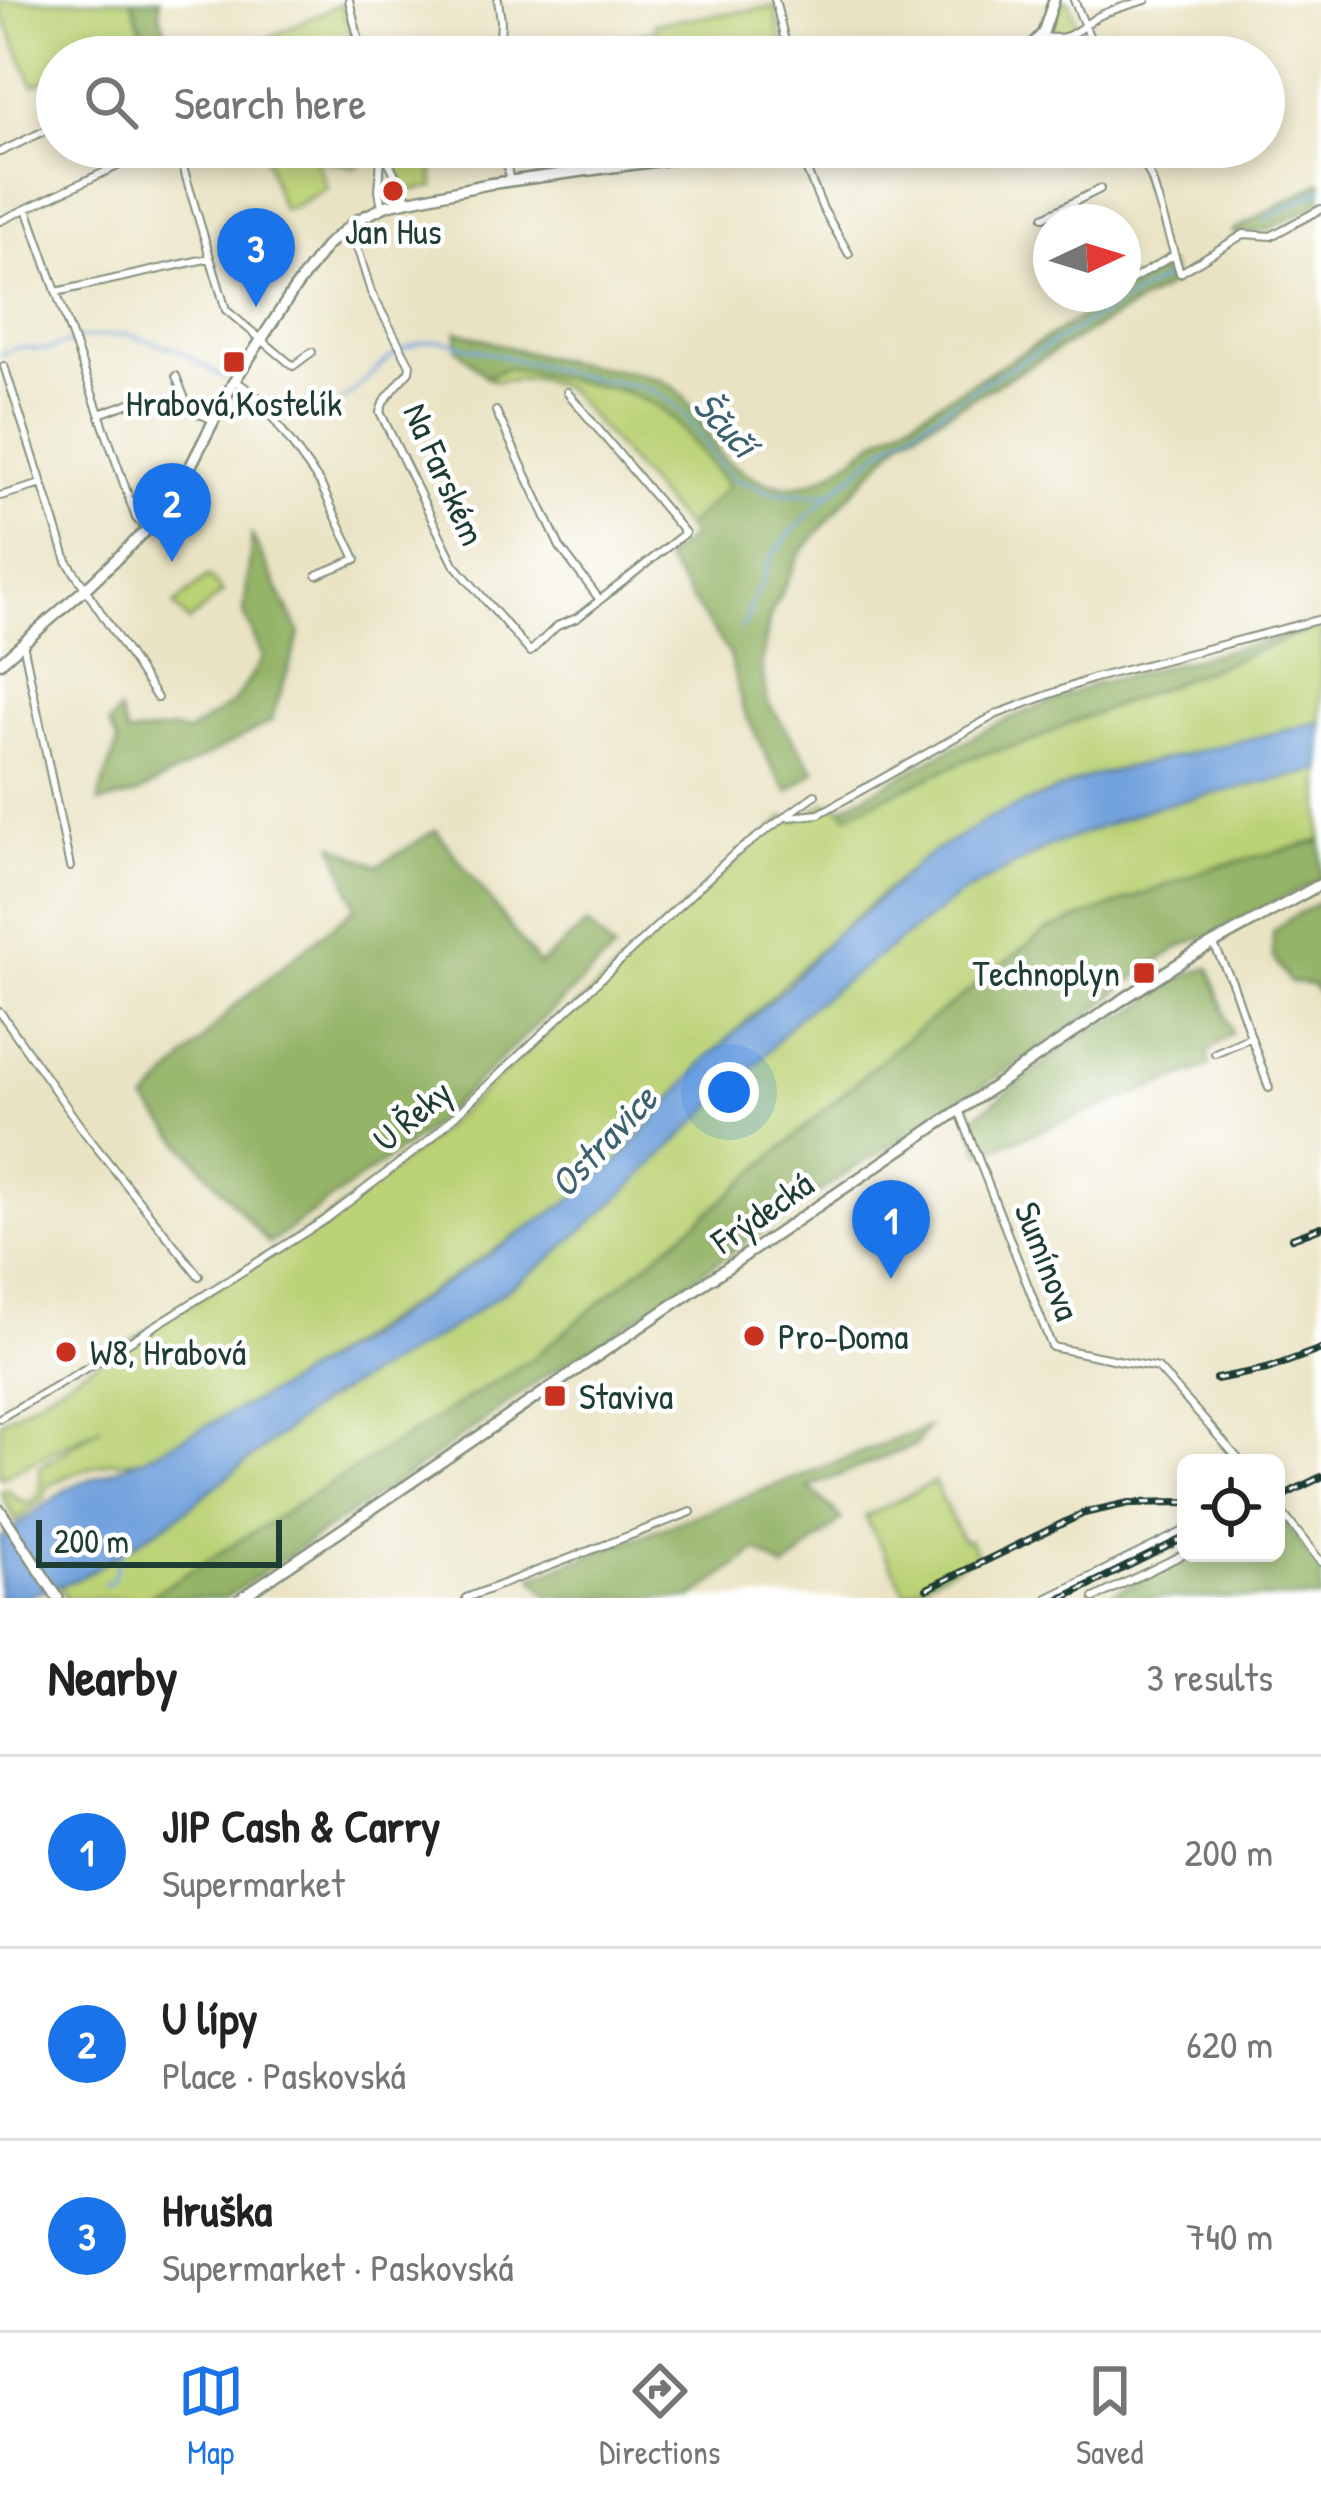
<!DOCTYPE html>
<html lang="en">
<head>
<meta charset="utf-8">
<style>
  :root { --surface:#fff; --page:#f6f6f6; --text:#222; --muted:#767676; --line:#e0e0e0; --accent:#1a73e8 }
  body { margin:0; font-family:"Patrick Hand",sans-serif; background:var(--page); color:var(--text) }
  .controls { position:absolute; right:36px; bottom:36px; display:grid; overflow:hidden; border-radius:18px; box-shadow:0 6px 18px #0003 }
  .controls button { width:108px; height:108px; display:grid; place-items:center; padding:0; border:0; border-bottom:3px solid var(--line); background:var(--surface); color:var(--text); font:60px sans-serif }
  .compass { position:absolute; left:1033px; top:204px; width:108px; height:108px; border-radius:50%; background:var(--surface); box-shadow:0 6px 18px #0003; rotate:86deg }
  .scale { position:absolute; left:36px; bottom:30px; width:246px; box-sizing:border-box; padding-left:12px; border:6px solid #1f3d34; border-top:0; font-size:33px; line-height:42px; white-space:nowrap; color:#1f3d34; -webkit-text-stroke:9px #fff; paint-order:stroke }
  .you { position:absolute; left:729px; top:1092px; width:42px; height:42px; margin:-30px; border:9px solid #fff; border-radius:50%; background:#1a73e8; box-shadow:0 0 0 18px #1a73e833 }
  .badge { display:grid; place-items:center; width:78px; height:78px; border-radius:50%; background:var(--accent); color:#fff; font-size:39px; font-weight:700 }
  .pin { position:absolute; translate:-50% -99px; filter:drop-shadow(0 3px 6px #0008) }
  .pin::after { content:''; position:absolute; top:63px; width:42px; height:36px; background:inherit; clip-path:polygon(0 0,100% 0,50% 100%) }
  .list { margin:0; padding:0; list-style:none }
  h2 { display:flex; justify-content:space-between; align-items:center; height:156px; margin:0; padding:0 48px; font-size:51px }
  h2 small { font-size:39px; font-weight:400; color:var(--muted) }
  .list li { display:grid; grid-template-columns:78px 1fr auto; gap:36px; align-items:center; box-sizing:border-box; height:192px; padding:0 48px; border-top:3px solid var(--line) }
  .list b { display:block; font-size:45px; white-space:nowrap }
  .list p { margin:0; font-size:39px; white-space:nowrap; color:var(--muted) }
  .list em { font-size:39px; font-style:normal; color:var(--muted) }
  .icon { flex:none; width:66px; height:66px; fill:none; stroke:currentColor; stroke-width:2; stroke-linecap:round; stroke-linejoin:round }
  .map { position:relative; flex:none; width:1321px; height:1598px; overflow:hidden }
  .search { position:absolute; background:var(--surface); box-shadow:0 6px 18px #0003; left:36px; right:36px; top:36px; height:132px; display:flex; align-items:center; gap:30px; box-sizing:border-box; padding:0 42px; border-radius:66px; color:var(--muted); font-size:45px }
  .sheet { height:732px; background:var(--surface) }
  nav { display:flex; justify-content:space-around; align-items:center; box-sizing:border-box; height:168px; border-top:3px solid var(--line); background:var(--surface); font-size:33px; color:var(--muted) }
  nav a { display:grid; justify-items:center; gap:6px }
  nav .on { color:var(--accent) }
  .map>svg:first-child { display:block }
  .green { fill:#bbd276; stroke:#6d8855; stroke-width:3 }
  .forest { fill:#94b467; stroke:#5a784e; stroke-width:3 }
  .water { fill:#73a3dd; stroke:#497088; stroke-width:3 }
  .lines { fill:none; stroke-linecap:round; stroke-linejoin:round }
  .stream { stroke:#73a3dd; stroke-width:3 }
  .street-casing { stroke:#84907c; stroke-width:10 }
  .secondary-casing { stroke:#84907c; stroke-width:14 }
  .street { stroke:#fff; stroke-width:6 }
  .secondary { stroke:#fff; stroke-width:9 }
  .rail-casing { stroke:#1f3d34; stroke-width:8 }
  .rail { stroke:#fff; stroke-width:3; stroke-dasharray:9; stroke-linecap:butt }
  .poi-dot { fill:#c8321e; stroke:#fff; stroke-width:4.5 }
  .labels { text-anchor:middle; stroke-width:9; stroke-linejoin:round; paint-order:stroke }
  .poi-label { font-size:36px; fill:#1f3d34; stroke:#fff; text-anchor:start }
  .street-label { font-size:36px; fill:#1f3d34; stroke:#fff }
  .water-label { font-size:39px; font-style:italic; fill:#3c616f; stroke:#fff }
</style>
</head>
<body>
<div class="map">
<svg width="1321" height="1598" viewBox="0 0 1321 1598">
  <rect width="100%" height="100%" fill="#fff"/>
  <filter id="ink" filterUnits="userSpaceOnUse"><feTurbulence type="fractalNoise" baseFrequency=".00833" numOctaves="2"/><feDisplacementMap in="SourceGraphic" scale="24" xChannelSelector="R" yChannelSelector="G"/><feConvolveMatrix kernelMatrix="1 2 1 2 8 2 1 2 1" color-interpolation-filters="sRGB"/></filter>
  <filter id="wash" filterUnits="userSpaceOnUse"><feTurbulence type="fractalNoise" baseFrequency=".004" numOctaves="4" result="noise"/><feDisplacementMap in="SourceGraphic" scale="48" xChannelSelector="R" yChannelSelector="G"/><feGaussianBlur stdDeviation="2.7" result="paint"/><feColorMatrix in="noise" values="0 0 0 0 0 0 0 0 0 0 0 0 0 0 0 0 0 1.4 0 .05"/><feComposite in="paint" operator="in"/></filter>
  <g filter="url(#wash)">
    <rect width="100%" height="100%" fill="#e9e3c3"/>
    <path class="green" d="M 0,0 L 131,0 L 151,57 L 57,57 L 57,76 L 33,85 L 0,8 Z
      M 1060,0 L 1068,0 L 1079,28 L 1057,34 L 1051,32 Z
      M 341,4 L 353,39 L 321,57 L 252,57 L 249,47 Z
      M 775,7 L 785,57 L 627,57 L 624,36 L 657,30 L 655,23 Z
      M 496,41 L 494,57 L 372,57 Z
      M 262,147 L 377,147 L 378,153 L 356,167 L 316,159 L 327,188 L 293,207 L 282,209 Z
      M 404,147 L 499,147 L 500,150 L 432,162 L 434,187 L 411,190 L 405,186 L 387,152 Z
      M 506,368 C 553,377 621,382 660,409 C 685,425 708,464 728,487 L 686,528 L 566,388 L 537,379 L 494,381 L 486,377 Z
      M 208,576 L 223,592 L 189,622 L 174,605 Z
      M 1321,625 L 1321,724 L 1092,776 L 991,817 L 921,860 L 835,934 L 708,1058 L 617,1162 L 571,1200 L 283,1386 L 140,1460 L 116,1462 L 114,1460 L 69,1475 L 47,1487 L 44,1498 L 16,1521 L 0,1491 L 8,1490 C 33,1518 43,1494 40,1467 L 102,1426 L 0,1478 L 0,1422 L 325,1220 L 427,1142 L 785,817 L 796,821 L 827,803 L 841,808 L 847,815 L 973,757 L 1030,742 L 1068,724 Z
      M 1321,767 L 1321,841 L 1211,868 L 898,1045 L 726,1198 L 533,1358 L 147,1598 L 66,1598 L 59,1584 L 78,1579 L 177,1517 L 319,1404 L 449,1330 L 549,1260 L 622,1195 L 797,1017 L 960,895 L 1050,846 L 1151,808 Z
      M 934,1482 L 962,1540 L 969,1540 L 977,1555 L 906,1593 L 865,1517 Z"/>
    <path class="forest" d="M 132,0 L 160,0 C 156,20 171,40 181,57 L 151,57 Z
      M 1321,182 L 1321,202 L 1268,230 L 1233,234 L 1233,231 Z
      M 1169,265 L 1174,283 L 904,437 L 847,498 L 800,554 L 770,616 L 761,666 L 768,703 L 815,771 L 788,792 L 774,771 L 743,709 L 729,654 L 664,559 L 692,537 L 686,528 L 728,486 L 674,420 L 660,408 L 624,391 L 507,368 L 486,377 L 457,348 L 457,331 C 496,344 533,355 573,363 C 600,368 649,371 672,386 C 698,404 705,439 726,461 C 732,466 743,471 750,475 C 798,503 835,472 873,442 Z
      M 252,536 L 300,634 L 271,721 L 135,795 L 99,803 L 99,796 L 118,743 L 109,725 L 119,711 L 127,735 L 174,729 L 187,733 L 234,702 L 263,658 L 244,613 Z
      M 1315,628 L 1068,724 L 1031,742 L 973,757 L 846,815 L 841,808 L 999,723 L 1095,684 Z
      M 436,830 L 539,965 L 587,924 L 614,951 L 421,1135 L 269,1244 L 146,1102 L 233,1007 L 356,907 L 334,845 L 378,866 Z
      M 1321,841 L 1321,879 L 1214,933 L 1179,947 L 1128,982 L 1091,1014 L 935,1118 L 857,1166 L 592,1348 L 549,1373 L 424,1464 L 225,1598 L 147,1598 L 533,1358 L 726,1198 L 898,1045 L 1046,931 L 1211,868 Z
      M 1321,901 L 1321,997 L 1312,985 L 1290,982 L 1273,957 L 1273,933 L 1286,921 Z
      M 1210,968 L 1232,1033 L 1207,1053 L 1210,1066 L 981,1153 L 970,1121 L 1082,1033 L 1131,1013 L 1188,974 Z
      M 928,1427 L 916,1445 L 809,1487 L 842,1519 L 785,1569 L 757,1550 L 693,1598 L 550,1598 L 533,1577 Z
      M 1278,1514 L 1321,1570 L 1321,1598 L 1104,1598 L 1198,1553 L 1276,1553 Z"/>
    <path class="water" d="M 1321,722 L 1321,770 L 1151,808 L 1050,846 L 960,895 L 797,1017 L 767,1053 L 622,1195 L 549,1260 L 449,1330 L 319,1404 L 177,1517 L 78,1579 L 23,1598 L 0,1598 L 0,1538 L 68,1488 L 140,1460 L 283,1386 L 364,1337 L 571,1200 L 617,1162 L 708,1058 L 789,984 L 835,934 L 862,915 L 921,860 L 991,817 L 1092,776 Z"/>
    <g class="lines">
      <path class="stream" d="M 1263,220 L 1321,189
        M 0,355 L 18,347 L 47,350 L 79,339 L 125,334 L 176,349 L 227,380
        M 280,411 C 365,429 368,335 444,341 L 572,374 L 650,389 L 667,399 L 685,415 L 715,459 L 733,479 L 774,493 L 812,495 L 833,492 L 886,446 L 980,385 L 1170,275
        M 742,629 L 773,554 L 794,529 L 832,493
        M 104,1585 L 113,1579 L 122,1551"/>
    </g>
  </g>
  <g filter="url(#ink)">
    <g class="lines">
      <g class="street-casing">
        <path id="street" d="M 349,0 L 363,57
          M 498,0 L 501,21 L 499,57
          M 775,0 L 789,57
          M 1074,0 L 1098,57
          M 1041,36 C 1071,43 1075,30 1097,17 C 1111,9 1130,5 1146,0
          M 336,57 L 361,48
          M 177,147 L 226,310 L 293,366 L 312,352
          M 381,147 L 408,200
          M 505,147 L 509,179
          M 797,147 L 823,209 L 849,254
          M 1137,147 L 1152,180 L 1180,273 L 1244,234 L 1271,236 L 1321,209
          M 0,152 L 57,125
          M 381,153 L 379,191 L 382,207
          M 185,162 L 227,147
          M 1073,204 L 1082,222
          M 27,209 L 136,518 L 148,531
          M 1044,217 L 1100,189
          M 0,221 L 158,147
          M 346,228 L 359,253 L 371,292 L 410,365 L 409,371 L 384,401 L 380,412 L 454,564 L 530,652 L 557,626 L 577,618 L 685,533 L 567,392
          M 1123,285 L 1174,255
          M 56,292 L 210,258
          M 1088,305 L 1108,294
          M 4,366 L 67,561 L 157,698
          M 176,376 L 189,409 L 213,420
          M 235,380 L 258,397 L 320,483 L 356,559 L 317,575
          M 496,411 L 560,547 L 600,600
          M 99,414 L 144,398
          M 0,496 L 42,484
          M 23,643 L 70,867
          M 789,817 L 819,814 L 997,714 L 1091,679 L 1321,619
          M 1213,943 L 1232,982 L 1251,1037
          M 0,1012 L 85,1133 L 199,1276
          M 1215,1053 L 1251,1037 L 1269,1088
          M 959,1110 L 1052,1347 L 1158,1368 L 1242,1463
          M 0,1418 L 100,1360 L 325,1220 L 427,1142 L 734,854 L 815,795
          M 1276,1510 L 1280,1510 L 1321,1562
          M 466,1598 L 691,1512
          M 1048,1598 L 1186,1530
          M 1094,1598 L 1186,1553"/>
      </g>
      <g class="secondary-casing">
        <path id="secondary" d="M 1021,57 L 1043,33 L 1054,0
          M 0,663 L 85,589 L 154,523 L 186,475 L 233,383 L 293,291 L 327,245 L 357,220 L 388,205 L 488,184 L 672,159 L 726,147
          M 0,1510 L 58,1598
          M 241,1598 L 1105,1011 L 1187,958 L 1321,884"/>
      </g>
      <use href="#street" class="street"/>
      <use href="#secondary" class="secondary"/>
      <g class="rail-casing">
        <path id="rail" d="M 1292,1238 L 1321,1227
          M 1216,1379 L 1267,1369 L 1321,1349
          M 1276,1499 L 1321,1477
          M 927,1589 L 1084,1513 L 1129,1503 L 1186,1502
          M 1063,1598 L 1186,1537"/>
      </g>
      <use href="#rail" class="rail"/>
    </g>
  </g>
  <g class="poi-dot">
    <circle cx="393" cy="191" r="12"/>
    <rect x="222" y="350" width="24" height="24" rx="6"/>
    <rect x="1132" y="961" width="24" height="24" rx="6"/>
    <circle cx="754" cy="1336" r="12"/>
    <circle cx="66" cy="1352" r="12"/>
    <rect x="543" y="1384" width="24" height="24" rx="6"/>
  </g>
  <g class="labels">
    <g class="poi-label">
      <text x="393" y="244" text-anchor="middle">Jan Hus</text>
      <text x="234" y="416" text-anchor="middle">Hrabová,Kostelík</text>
      <text x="1120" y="986" text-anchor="end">Technoplyn</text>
      <text x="778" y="1349">Pro-Doma</text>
      <text x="90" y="1365">W8, Hrabová</text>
      <text x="579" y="1409">Staviva</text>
    </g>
    <g class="street-label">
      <text transform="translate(445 474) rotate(66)" y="13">Na Farském</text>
      <text transform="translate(412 1115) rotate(-40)" y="13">U Řeky</text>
      <text transform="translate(762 1212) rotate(-35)" y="13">Frýdecká</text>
      <text transform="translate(1048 1261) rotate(69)" y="13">Sumínova</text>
    </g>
    <g class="water-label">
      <text transform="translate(726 424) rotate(47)" y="14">Ščučí</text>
      <text transform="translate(603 1141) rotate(-47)" y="14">Ostravice</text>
    </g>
  </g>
</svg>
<div class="controls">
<button><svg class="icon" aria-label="locate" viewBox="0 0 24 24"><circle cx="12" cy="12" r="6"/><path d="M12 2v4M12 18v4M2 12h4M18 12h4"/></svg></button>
</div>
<svg class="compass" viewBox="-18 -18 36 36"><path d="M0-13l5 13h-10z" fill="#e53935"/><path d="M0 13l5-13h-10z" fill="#767676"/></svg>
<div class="scale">200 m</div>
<div class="you"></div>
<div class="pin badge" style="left:891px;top:1279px">1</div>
<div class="pin badge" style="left:172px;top:562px">2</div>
<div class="pin badge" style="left:256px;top:307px">3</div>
<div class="search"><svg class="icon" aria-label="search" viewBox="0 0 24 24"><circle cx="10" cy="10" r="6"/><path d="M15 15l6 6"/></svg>Search here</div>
</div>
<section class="sheet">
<h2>Nearby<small>3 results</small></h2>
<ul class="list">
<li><span class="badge">1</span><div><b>JIP Cash &amp; Carry</b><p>Supermarket</p></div><em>200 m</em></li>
<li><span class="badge">2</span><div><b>U lípy</b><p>Place · Paskovská</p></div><em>620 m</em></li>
<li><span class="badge">3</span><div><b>Hruška</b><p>Supermarket · Paskovská</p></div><em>740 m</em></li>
</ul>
</section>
<nav>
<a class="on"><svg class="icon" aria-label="map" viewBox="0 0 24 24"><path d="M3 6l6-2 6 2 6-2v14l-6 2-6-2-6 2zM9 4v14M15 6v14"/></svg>Map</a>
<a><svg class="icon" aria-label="directions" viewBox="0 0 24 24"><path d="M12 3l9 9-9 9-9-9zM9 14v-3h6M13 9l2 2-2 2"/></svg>Directions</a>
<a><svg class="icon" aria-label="saved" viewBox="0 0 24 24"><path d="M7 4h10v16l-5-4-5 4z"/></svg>Saved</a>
</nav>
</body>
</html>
